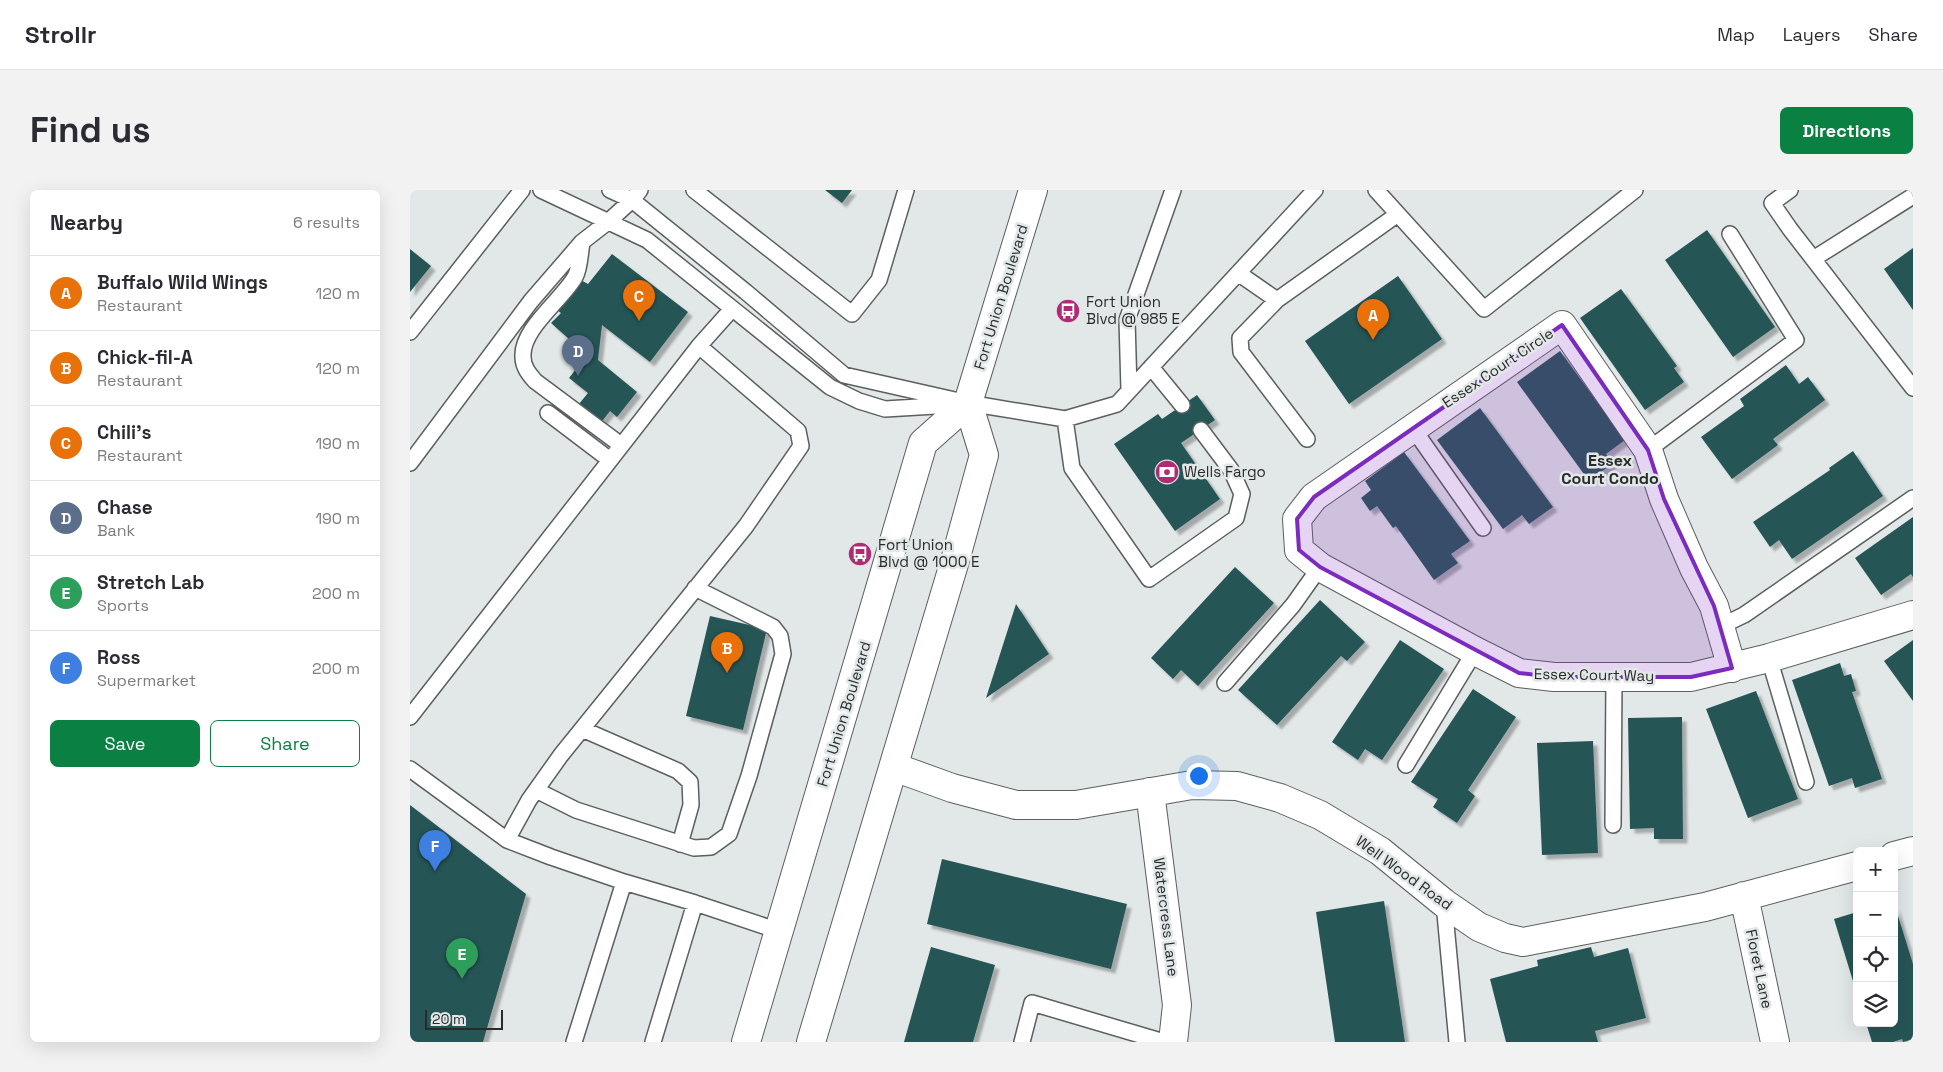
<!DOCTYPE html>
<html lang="en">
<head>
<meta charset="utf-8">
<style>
  :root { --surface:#fff; --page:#f2f2f3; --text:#2b2b33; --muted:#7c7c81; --line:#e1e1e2; --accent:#0b8043 }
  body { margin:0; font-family:"Space Grotesk",sans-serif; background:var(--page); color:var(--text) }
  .controls { position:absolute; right:15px; bottom:15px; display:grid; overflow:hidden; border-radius:8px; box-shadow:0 5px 20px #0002 }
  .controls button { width:45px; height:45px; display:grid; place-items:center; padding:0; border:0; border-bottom:1px solid var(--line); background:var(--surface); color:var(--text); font:25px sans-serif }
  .scale { position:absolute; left:15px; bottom:12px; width:78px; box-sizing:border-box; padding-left:5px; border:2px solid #292b2b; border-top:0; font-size:14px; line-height:18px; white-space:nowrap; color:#292b2b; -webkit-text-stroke:4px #e2e7e7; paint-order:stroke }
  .you { position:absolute; left:788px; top:585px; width:18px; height:18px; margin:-12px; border:4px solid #fff; border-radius:50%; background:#1a73e8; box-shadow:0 0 0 8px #1a73e833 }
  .badge { display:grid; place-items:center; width:32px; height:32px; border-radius:50%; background:var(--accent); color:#fff; font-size:16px; font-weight:700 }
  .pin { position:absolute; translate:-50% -41px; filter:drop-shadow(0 1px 2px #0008) }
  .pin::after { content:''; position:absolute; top:26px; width:18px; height:15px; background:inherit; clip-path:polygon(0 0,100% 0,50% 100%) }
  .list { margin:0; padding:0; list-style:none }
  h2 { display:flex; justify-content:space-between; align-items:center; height:65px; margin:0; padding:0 20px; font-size:21px }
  h2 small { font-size:16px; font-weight:400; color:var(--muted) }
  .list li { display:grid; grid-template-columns:32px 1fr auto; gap:15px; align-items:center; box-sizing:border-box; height:75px; padding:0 20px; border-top:1px solid var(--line) }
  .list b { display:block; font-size:19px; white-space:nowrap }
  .list p { margin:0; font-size:16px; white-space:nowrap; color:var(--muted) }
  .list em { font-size:16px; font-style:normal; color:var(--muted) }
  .actions { display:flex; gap:10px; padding:15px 20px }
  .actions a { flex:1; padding:11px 0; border:1px solid var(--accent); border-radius:8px; text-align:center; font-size:18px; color:var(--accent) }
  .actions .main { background:var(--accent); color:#fff }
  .icon { flex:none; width:28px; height:28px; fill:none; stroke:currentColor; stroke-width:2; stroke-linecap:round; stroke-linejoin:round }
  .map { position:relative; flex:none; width:1503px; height:852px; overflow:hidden; border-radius:8px }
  header { display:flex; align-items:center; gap:30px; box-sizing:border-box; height:70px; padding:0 25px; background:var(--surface); border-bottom:1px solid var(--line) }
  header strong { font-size:24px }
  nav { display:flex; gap:28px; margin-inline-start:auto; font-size:18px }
  .intro { display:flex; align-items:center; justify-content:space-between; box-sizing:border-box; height:120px; padding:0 30px }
  h1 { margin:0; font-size:35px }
  .button { padding:12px 22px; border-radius:8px; background:var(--accent); color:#fff; font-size:18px; font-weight:700 }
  main { display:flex; gap:30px; padding:0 30px }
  aside { flex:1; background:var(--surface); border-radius:8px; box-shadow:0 5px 20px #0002 }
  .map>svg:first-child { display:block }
  .building { fill:#265557; filter:url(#shadow) }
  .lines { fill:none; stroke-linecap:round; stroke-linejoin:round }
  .service-casing { stroke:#5b5f5f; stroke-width:18 }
  .minor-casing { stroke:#5b5f5f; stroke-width:30 }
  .primary-casing { stroke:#5b5f5f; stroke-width:30 }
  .service { stroke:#fff; stroke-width:15 }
  .minor { stroke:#fff; stroke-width:28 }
  .primary { stroke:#fff; stroke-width:28 }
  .marked { fill:#7b2cbf; fill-opacity:0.2; stroke:#7b2cbf; stroke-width:4; stroke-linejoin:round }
  .labels { text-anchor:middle; stroke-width:5; stroke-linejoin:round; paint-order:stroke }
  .street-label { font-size:15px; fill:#292b2b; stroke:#e2e7e7 }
  .poi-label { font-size:15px; fill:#292b2b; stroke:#e2e7e7; text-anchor:start }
  .neighbourhood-label { font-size:16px; font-weight:bold; fill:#292b2b; stroke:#e2e7e7 }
</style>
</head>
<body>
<header>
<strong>Strollr</strong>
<nav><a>Map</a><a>Layers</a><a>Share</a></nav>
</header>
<div class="intro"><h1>Find us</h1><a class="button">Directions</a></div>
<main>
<aside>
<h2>Nearby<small>6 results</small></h2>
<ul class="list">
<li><span class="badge" style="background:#e8710a">A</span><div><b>Buffalo Wild Wings</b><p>Restaurant</p></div><em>120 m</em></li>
<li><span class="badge" style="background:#e8710a">B</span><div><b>Chick-fil-A</b><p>Restaurant</p></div><em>120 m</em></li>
<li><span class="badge" style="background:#e8710a">C</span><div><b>Chili's</b><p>Restaurant</p></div><em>190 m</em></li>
<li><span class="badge" style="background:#5c6f8a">D</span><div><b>Chase</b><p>Bank</p></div><em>190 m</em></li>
<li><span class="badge" style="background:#2e9e5b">E</span><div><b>Stretch Lab</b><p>Sports</p></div><em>200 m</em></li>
<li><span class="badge" style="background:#3f7fe0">F</span><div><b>Ross</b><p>Supermarket</p></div><em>200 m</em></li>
</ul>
<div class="actions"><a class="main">Save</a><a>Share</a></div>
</aside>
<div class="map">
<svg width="1503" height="852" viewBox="0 0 1503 852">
  <defs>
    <filter id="shadow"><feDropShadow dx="4.5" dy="4.5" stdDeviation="1" flood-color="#0004"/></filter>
  </defs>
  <rect width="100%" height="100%" fill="#e2e7e7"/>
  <path class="building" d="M 415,0 L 442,0 L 432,13 Z
    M 1297,40 L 1365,137 L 1323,167 L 1255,70 Z
    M 1503,58 L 1503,120 L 1474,79 Z
    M 0,59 L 21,76 L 0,102 Z
    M 202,64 L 278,122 L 240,172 L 192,135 L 188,170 L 227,202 L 207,227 L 200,221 L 182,244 L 159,226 L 178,203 L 159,188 L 177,165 L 141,133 L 151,123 L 145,118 L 169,89 L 178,94 Z
    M 988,86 L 1032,149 L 939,214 L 895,151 Z
    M 1211,99 L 1267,176 L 1264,178 L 1274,192 L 1235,220 L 1170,128 Z
    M 1150,161 L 1215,250 L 1196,264 L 1203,273 L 1179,291 L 1107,192 Z
    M 1376,175 L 1389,194 L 1398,187 L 1415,210 L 1363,249 L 1368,255 L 1322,289 L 1291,247 L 1334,216 L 1330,209 Z
    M 787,205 L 805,230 L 771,253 L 810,309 L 765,341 L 704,254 L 748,224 L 752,229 Z
    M 1070,218 L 1143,317 L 1119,334 L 1112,325 L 1093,339 L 1027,250 Z
    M 1443,261 L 1473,306 L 1382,369 L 1369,350 L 1360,357 L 1343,332 L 1420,280 L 1419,278 Z
    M 994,262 L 1060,351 L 1041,364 L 1048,373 L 1024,390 L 986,336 L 983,338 L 967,316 L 960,321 L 951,308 L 961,300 L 955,291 Z
    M 1503,327 L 1503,387 L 1501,384 L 1471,405 L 1445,368 Z
    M 825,377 L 864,413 L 788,496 L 771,480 L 763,489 L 741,468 Z
    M 910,410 L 955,452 L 937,471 L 931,466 L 867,535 L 828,500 Z
    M 606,414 L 639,464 L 576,508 Z
    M 300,426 L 357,439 L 333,540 L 276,526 Z
    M 990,450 L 1034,479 L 972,570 L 955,559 L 948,570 L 922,552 Z
    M 1503,450 L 1503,511 L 1474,471 Z
    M 1430,473 L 1434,486 L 1441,484 L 1446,501 L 1442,502 L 1472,589 L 1445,598 L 1442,588 L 1419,596 L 1382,490 Z
    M 1063,499 L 1106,527 L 1058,600 L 1065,606 L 1047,633 L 1023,617 L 1028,609 L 1001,592 Z
    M 1346,501 L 1388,609 L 1338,628 L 1296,519 Z
    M 1272,527 L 1273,649 L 1244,649 L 1244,638 L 1220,639 L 1218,528 Z
    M 1183,551 L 1188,663 L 1132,665 L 1127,553 Z
    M 0,615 L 116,704 L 73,852 L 0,852 Z
    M 532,669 L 717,714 L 701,779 L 517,734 Z
    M 974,711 L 995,852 L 925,852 L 906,722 Z
    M 1485,716 L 1503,774 L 1503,849 L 1493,852 L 1492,849 L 1483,852 L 1462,852 L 1456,833 L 1484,833 Z
    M 1447,722 L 1447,801 L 1446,801 L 1424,729 Z
    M 521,757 L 585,775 L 563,852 L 494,852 Z
    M 1181,757 L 1184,767 L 1218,758 L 1236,828 L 1185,841 L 1188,852 L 1096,852 L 1080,789 L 1128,776 L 1127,770 Z"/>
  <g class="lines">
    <g class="service-casing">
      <path id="service" d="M 131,0 L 237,50 L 420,197 L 449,211 L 475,219 L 542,215
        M 200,0 L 222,10 L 336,102 L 434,185 L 558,213 L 655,229 L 707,214 L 905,0
        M 284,0 L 442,124 L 469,90 L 496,0
        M 966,0 L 1074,119 L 1225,0
        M 1380,0 L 1362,13 L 1380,39 L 1503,198
        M 172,53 C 170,63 170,79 165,87 C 152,110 111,139 113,167 C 113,177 119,184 125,191 L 211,255
        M 1403,69 L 1503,6
        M 828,83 L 867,110 L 988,24
        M 867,110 L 830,148 L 831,162 L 897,249
        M 0,142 L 112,0
        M 741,177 L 772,215
        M 719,200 L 717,130 L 763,0
        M 138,223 L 200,270
        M 655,229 L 662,278 L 739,389 L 826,328 L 832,304 L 821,280 L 791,240
        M 1002,237 L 1073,338
        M 1238,260 L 1386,150 L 1320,44
        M 0,273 L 121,111 L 172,52 L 199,31 L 222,10 L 230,0
        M 1311,436 L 1334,425 L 1503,308
        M 1359,468 L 1396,592
        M 815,493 L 883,415 L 910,377
        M 0,527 L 289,156 L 322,119
        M 172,539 L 268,581 L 280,592 L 281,615 L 270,654
        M 996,575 L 1065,461
        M 0,579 L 97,650 L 141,667 L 214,692 L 285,713 L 369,741
        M 126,600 L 166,620 L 284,658 L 301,657 L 319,644 L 339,586 L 373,464 L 370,446 L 363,437 L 285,398
        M 1203,635 L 1204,487
        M 97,650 L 119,610 L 151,565 L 336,336 L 391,256 L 388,241 L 289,156
        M 1034,713 L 1047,852
        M 164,852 L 214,692
        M 243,852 L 285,713
        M 612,852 L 622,813 L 754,852"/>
    </g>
    <g class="minor-casing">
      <path id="minor" d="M 1322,478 L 1304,416 L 1284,378 L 1254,309 L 1238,260 L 1152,135 L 904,307 L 887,329 L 889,360 L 910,377 L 1065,461 L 1109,483 L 1144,487 L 1281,487 L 1359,468 L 1503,425
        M 484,577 L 542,598 L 606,615 L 666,615 L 782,595 L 827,596 L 870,608 L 910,625 L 970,661 L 1034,713 L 1069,737 L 1095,748 L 1113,752 L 1295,717 L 1447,676
        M 740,602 L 767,815 L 763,852
        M 1484,666 L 1503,661
        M 1334,706 L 1365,852"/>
    </g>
    <g class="primary-casing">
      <path id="primary" d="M 336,852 L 513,253 L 558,213 L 623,0
        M 401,852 L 546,367 L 574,265 L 558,213"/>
    </g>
    <use href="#service" class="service"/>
    <use href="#minor" class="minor"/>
    <use href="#primary" class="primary"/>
  </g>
  <path class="marked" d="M 1152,135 L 1238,260 L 1254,309 L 1304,416 L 1322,478 L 1281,487 L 1144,487 L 1109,483 L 910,377 L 889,360 L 887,329 L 904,307 Z"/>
  <defs>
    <g id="bus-disc" transform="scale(1.25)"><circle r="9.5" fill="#ae2b75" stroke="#e2e7e7"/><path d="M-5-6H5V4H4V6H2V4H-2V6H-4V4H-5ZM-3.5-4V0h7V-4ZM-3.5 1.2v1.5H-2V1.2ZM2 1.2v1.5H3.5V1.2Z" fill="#fff"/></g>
    <g id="bank-disc" transform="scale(1.25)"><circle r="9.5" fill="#ae2b75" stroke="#e2e7e7"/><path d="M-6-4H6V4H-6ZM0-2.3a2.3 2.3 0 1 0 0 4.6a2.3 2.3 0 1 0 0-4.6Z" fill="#fff"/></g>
  </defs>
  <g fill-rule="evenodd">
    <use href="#bus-disc" x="658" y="121"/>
    <use href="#bank-disc" x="757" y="282"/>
    <use href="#bus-disc" x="450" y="364"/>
  </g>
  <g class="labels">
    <g class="street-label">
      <text transform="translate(591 107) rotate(-73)" y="5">Fort Union Boulevard</text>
      <text transform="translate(1088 178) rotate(-34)" y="5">Essex Court Circle</text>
      <text transform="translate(1184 485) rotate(1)" y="5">Essex Court Way</text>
      <text transform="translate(434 524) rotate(-73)" y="5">Fort Union Boulevard</text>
      <text transform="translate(994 683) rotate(36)" y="5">Well Wood Road</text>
      <text transform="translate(756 727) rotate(83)" y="5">Watercress Lane</text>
      <text transform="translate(1349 779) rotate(78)" y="5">Floret Lane</text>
    </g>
    <g class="poi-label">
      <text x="676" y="117">Fort Union<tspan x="676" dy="17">Blvd @ 985 E</tspan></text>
      <text x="774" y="287">Wells Fargo</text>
      <text x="468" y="360">Fort Union<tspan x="468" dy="17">Blvd @ 1000 E</tspan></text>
    </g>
    <g class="neighbourhood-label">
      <text x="1200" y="276">Essex<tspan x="1200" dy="18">Court Condo</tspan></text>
    </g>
  </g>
</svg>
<div class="controls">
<button>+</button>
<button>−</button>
<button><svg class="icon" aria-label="locate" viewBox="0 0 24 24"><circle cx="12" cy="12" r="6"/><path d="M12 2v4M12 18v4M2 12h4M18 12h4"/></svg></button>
<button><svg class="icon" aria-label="layers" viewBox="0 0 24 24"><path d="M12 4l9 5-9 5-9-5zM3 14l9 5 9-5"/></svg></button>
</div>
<div class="scale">20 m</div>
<div class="you"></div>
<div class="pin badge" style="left:963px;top:150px;background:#e8710a">A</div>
<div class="pin badge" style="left:317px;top:483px;background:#e8710a">B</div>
<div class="pin badge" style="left:229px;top:131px;background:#e8710a">C</div>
<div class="pin badge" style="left:168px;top:186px;background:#5c6f8a">D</div>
<div class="pin badge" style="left:52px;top:789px;background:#2e9e5b">E</div>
<div class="pin badge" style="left:25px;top:681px;background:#3f7fe0">F</div>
</div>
</main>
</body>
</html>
